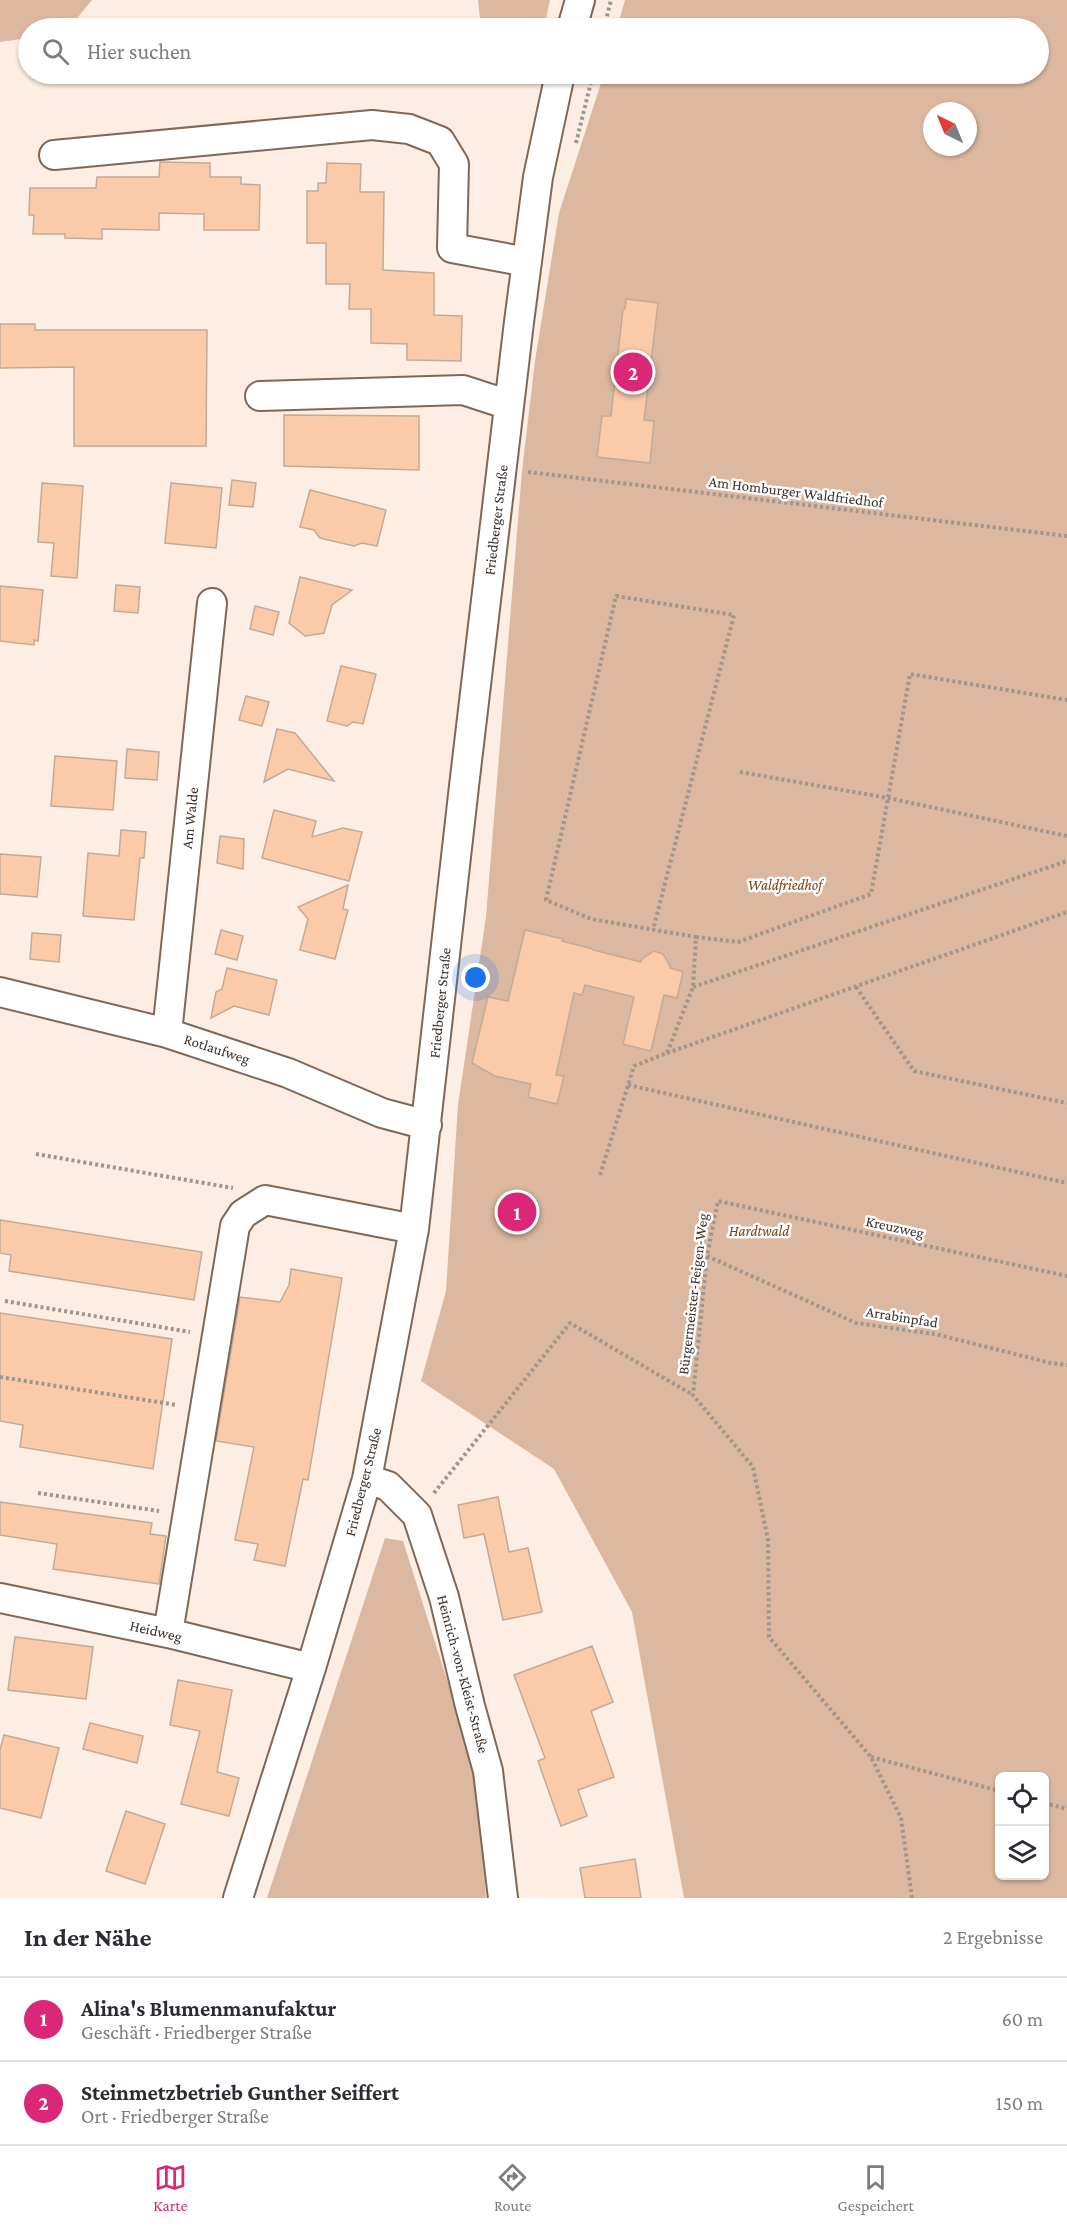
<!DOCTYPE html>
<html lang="de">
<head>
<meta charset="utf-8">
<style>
  :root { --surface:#fff; --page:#f2f2f3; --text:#2b2b33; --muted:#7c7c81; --line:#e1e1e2; --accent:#db2777 }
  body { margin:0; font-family:"Crimson Pro",serif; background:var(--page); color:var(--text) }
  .controls { position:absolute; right:18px; bottom:18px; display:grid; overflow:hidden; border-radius:9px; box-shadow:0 2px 4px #0004 }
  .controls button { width:54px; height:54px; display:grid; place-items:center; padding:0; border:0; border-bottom:2px solid var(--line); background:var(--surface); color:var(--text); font:30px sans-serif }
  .compass { position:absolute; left:923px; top:102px; width:54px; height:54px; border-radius:50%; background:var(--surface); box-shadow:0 2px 4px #0004; rotate:317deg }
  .you { position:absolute; left:476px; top:978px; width:21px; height:21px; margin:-15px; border:4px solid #fff; border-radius:50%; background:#1a73e8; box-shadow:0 0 0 9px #1a73e833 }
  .badge { display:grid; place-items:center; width:39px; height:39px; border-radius:50%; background:var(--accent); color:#fff; font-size:20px; font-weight:700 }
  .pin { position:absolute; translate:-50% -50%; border:3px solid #fff; box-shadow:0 2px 6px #0006 }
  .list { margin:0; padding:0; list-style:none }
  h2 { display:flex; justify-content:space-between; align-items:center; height:78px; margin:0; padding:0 24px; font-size:26px }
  h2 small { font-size:20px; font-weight:400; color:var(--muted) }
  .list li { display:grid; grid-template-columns:39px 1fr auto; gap:18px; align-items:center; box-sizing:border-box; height:84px; padding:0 24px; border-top:2px solid var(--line) }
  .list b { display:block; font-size:22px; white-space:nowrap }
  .list p { margin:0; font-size:20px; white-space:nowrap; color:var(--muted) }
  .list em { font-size:20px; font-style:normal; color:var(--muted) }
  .icon { flex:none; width:33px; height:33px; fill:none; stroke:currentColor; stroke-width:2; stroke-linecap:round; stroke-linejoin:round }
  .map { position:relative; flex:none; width:1067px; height:1898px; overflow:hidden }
  .search { position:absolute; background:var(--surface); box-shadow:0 2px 4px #0004; left:18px; right:18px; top:18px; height:66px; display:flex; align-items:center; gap:15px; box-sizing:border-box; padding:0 21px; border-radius:33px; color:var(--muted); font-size:22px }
  .sheet { height:246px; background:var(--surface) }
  nav { display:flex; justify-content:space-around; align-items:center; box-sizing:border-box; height:84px; border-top:2px solid var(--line); background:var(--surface); font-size:16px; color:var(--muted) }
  nav a { display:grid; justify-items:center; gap:3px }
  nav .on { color:var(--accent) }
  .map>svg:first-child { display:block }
  .green { fill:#dbb89f; fill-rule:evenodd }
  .building { fill:#fbcba9; stroke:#c3aa98; stroke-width:1.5 }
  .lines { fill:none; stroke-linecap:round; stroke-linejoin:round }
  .minor-casing { stroke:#7f6858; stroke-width:32 }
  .path { stroke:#a2958c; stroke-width:4; stroke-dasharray:3 3; stroke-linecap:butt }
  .minor { stroke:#fff; stroke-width:28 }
  .labels { text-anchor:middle; stroke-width:5; stroke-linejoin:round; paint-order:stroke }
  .street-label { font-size:15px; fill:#3a3029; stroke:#fefefe }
  .park-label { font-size:15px; font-style:italic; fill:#784313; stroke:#fefefe }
</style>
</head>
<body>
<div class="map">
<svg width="1067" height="1898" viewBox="0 0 1067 1898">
  <rect width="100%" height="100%" fill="#fdede2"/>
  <path class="green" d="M 0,0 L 92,0 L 69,28 L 28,28 L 28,38 L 0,42 Z
    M 478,0 L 550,0 L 544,28 L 481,28 Z
    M 625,0 L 1067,0 L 1067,1898 L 684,1898 L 632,1612 L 554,1469 L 421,1381 L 446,1291 L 458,1105 L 486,917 L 522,471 L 535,361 L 559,213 L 604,74 L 1038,74 L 1038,28 L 617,28 ZM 932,111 L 968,111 L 968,147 L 932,147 ZM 1000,1776 L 1044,1776 L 1044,1876 L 1000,1876 Z
    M 385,1538 L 403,1541 L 478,1778 L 486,1898 L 267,1898 Z"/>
  <path class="building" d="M 160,162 L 210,163 L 210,177 L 241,177 L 241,184 L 260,185 L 259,230 L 204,230 L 204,214 L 159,213 L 159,230 L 102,229 L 102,239 L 65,238 L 65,234 L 33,234 L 34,215 L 29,215 L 30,188 L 96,188 L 97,177 L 159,177 Z
    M 327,163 L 361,164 L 360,192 L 384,192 L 383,270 L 434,273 L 434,315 L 462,316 L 461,361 L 407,360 L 407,344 L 371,343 L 371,309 L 349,309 L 350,284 L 326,284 L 326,243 L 307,243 L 307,191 L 318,191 L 318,183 L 326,183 Z
    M 626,299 L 658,303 L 644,420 L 654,421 L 650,463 L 597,457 L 602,416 L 611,416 L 623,309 L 625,309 Z
    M 0,324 L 35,324 L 35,330 L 207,330 L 206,446 L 74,446 L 74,367 L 0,368 Z
    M 284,415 L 419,416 L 419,470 L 284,466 Z
    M 232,480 L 256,483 L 253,507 L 229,505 Z
    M 42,483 L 83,486 L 77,578 L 51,576 L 54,543 L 38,542 Z
    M 171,483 L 222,488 L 216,548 L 165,543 Z
    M 310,490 L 386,510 L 377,546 L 362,543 L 354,546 L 320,538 L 314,530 L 300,527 Z
    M 300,577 L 352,590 L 332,605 L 324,633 L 305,636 L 289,623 Z
    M 116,585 L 140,587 L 138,613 L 114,611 Z
    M 0,586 L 43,590 L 38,641 L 34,640 L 34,645 L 0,641 Z
    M 255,606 L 279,612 L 273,635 L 250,629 Z
    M 341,666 L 376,674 L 363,724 L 353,722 L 347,726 L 327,721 Z
    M 246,696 L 269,702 L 262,726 L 239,720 Z
    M 277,729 L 295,733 L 334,781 L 288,769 L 264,782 Z
    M 127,749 L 159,752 L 157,780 L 125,778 Z
    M 55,756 L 117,761 L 113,810 L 51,806 Z
    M 274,810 L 316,821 L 312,837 L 343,828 L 362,832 L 349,881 L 262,858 Z
    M 121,830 L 146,832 L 144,858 L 140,858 L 134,920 L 83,916 L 88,853 L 119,856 Z
    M 220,836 L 244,839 L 243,869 L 217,863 Z
    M 0,854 L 41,857 L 37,897 L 0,894 Z
    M 348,885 L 343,909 L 348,910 L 335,959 L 300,950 L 308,919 L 298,907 Z
    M 221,930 L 243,936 L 237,960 L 215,954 Z
    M 525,930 L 563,939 L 562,941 L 593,949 L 593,950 L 641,962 L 642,959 L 654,951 L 663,954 L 670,966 L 670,968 L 683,972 L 677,998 L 664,995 L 651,1051 L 623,1044 L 634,997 L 585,985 L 582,995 L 574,993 L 556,1075 L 564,1076 L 557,1104 L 528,1097 L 531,1084 L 495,1076 L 472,1063 L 488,997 L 508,1001 Z
    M 32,933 L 61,935 L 59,962 L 30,959 Z
    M 227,968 L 277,980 L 269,1015 L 234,1006 L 211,1018 L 216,992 L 222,989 Z
    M 0,1220 L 202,1252 L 194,1300 L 9,1271 L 11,1255 L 0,1253 Z
    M 291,1269 L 342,1278 L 308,1480 L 303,1479 L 285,1566 L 254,1560 L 258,1544 L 235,1540 L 254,1447 L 216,1441 L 240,1297 L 280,1302 L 289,1285 Z
    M 0,1313 L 172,1339 L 153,1469 L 20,1447 L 23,1425 L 0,1421 Z
    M 498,1497 L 509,1552 L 528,1548 L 542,1612 L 503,1620 L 484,1534 L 464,1538 L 458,1505 Z
    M 0,1502 L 152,1523 L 150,1534 L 166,1536 L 159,1584 L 53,1569 L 57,1544 L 0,1535 Z
    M 15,1637 L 93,1647 L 86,1699 L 8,1690 Z
    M 592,1646 L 613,1702 L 591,1711 L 614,1777 L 578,1790 L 587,1816 L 561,1826 L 538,1761 L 545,1758 L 514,1675 Z
    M 178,1680 L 232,1690 L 217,1772 L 239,1778 L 229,1816 L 181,1804 L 200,1731 L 170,1725 Z
    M 90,1723 L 143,1736 L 137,1763 L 83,1749 Z
    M 4,1735 L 59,1748 L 41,1818 L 0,1808 L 0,1750 Z
    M 126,1811 L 165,1824 L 145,1884 L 106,1871 Z
    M 635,1859 L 641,1898 L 585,1898 L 580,1868 Z"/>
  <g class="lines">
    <g class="minor-casing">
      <path id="minor" d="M 572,28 L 580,0
        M 54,155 L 372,125 L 409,129 L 440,141 L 454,164 L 452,248 L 527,262
        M 260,396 L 463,390 L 509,405
        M 0,992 L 167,1033 L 288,1073 L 382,1113 L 427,1125
        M 167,1033 L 212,603
        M 367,1479 L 388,1486 L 417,1515 L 444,1597 L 470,1706 L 488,1771 L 503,1898
        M 0,1598 L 168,1633 L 311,1668
        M 168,1633 L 235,1226 L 243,1214 L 265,1200 L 414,1229
        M 238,1898 L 311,1668 L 367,1479 L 414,1229 L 464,786 L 519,322 L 538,177 L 560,74"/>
    </g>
    <path class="path" d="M 604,28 L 611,0
      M 576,143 L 593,74
      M 528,472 L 1067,536
      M 740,772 L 888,798 L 1067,836
      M 696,937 L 738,942 L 871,894 L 910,674 L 1067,700
      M 693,987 L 1067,861
      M 856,987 L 914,1071 L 1067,1103
      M 667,1053 L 1067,912
      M 628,1085 L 1067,1183
      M 36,1154 L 233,1188
      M 600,1175 L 634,1066 L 667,1053 L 693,987 L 696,937 L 591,919 L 546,900 L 616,596 L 734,615 L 653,930
      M 707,1256 L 856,1323 L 935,1334 L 1051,1363 L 1067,1365
      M 5,1301 L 190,1332
      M 0,1377 L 177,1405
      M 38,1493 L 159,1511
      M 434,1493 L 570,1323 L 693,1395
      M 871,1757 L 1000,1791
      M 1044,1803 L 1067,1809
      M 912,1898 L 901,1818 L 871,1757 L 769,1637 L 768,1540 L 753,1467 L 693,1395 L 707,1256 L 718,1201 L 1067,1276"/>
    <use href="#minor" class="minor"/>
  </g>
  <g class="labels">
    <g class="street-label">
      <text transform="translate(796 492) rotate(7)" y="5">Am Homburger Waldfriedhof</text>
      <text transform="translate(496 520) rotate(-83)" y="5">Friedberger Straße</text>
      <text transform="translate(190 818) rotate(-84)" y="5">Am Walde</text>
      <text transform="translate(440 1003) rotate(-84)" y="5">Friedberger Straße</text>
      <text transform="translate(217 1049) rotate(18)" y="5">Rotlaufweg</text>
      <text transform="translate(895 1227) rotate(12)" y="5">Kreuzweg</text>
      <text transform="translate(693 1294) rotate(-83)" y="5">Bürgermeister-Feigen-Weg</text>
      <text transform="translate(902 1317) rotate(9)" y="5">Arrabinpfad</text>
      <text transform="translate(363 1482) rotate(-76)" y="5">Friedberger Straße</text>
      <text transform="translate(156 1631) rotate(13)" y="5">Heidweg</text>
      <text transform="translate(463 1674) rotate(75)" y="5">Heinrich-von-Kleist-Straße</text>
    </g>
    <g class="park-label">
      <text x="785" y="890">Waldfriedhof</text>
      <text x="759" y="1236">Hardtwald</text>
    </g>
  </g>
</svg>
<div class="controls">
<button><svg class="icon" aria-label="locate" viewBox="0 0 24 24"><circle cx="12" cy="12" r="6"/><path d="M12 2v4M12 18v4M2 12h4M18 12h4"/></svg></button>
<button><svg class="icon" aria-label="layers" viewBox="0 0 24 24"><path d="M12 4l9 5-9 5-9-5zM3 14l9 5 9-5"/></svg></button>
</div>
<svg class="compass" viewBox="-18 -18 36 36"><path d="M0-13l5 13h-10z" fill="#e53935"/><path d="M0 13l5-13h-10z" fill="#7c7c81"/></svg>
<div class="you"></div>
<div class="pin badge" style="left:517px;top:1212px">1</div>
<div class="pin badge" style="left:633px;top:372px">2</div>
<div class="search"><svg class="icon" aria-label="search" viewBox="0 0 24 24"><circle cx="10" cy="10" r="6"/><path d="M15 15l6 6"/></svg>Hier suchen</div>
</div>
<section class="sheet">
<h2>In der Nähe<small>2 Ergebnisse</small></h2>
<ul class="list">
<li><span class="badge">1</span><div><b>Alina's Blumenmanufaktur</b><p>Geschäft · Friedberger Straße</p></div><em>60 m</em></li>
<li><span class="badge">2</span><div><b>Steinmetzbetrieb Gunther Seiffert</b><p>Ort · Friedberger Straße</p></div><em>150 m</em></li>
</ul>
</section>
<nav>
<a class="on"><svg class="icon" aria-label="map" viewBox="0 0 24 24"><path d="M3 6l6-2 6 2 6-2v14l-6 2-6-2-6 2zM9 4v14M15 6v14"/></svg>Karte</a>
<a><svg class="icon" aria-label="directions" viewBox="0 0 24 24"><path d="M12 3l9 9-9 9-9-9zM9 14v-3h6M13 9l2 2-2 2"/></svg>Route</a>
<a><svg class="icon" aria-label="saved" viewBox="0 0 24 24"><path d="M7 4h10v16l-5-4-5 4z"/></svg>Gespeichert</a>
</nav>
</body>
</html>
